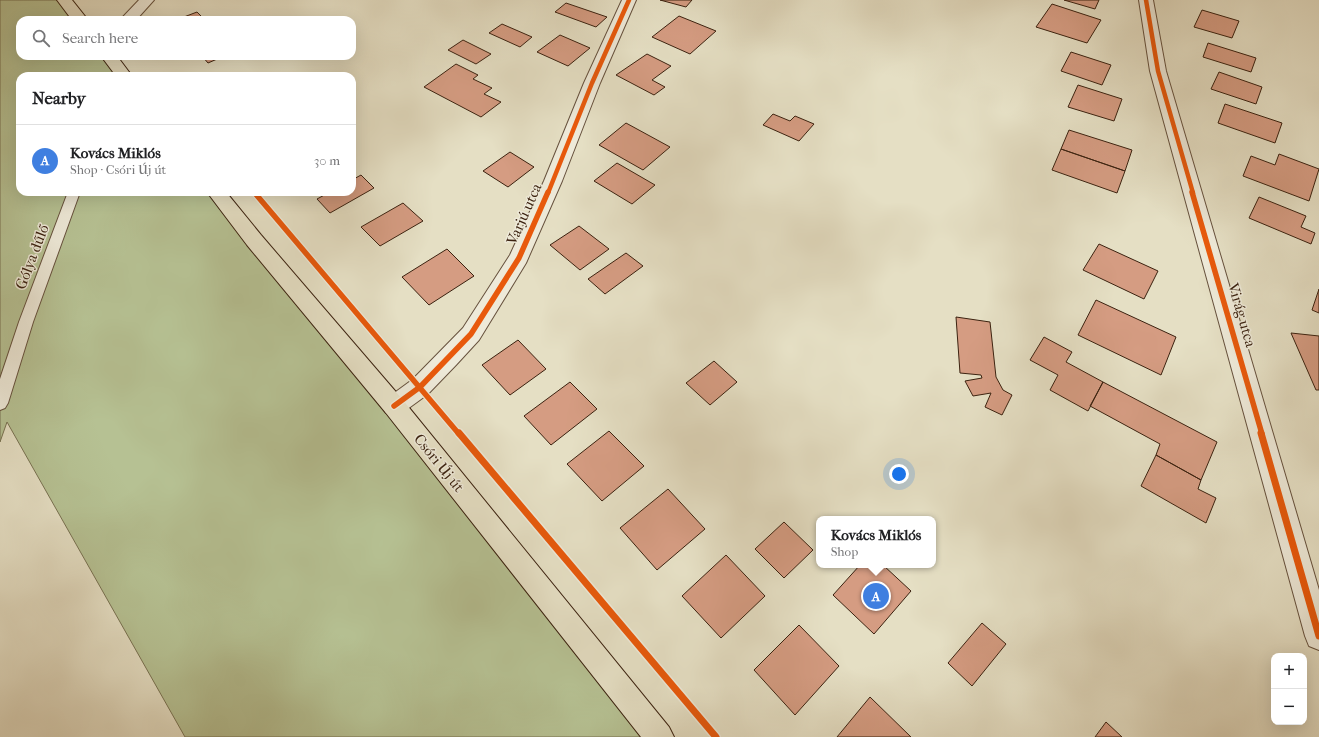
<!DOCTYPE html>
<html lang="en">
<head>
<meta charset="utf-8">
<style>
  :root { --surface:#fff; --page:#f6f6f6; --text:#202124; --muted:#757577; --line:#e0e0e0; --accent:#1a73e8 }
  body { margin:0; font-family:"IM FELL French Canon",serif; background:var(--page); color:var(--text) }
  .controls { position:absolute; right:12px; bottom:12px; display:grid; overflow:hidden; border-radius:8px; box-shadow:0 4px 16px #0002 }
  .controls button { width:36px; height:36px; display:grid; place-items:center; padding:0; border:0; border-bottom:1px solid var(--line); background:var(--surface); color:var(--text); font:20px sans-serif }
  .you { position:absolute; left:899px; top:474px; width:14px; height:14px; margin:-10px; border:3px solid #fff; border-radius:50%; background:#1a73e8; box-shadow:0 0 0 6px #1a73e833 }
  .badge { display:grid; place-items:center; width:26px; height:26px; border-radius:50%; background:var(--accent); color:#fff; font-size:13px; font-weight:700 }
  .pin { position:absolute; translate:-50% -50%; border:2px solid #fff; box-shadow:0 1px 4px #0006 }
  .popup { position:absolute; left:816px; top:516px; width:120px; height:52px; box-sizing:border-box; display:grid; place-content:center; border-radius:8px; background:var(--surface); filter:drop-shadow(0 1px 3px #0005); font-size:13px; white-space:nowrap; color:var(--muted) }
  .popup b { font-size:15px; color:var(--text) }
  .popup::after { content:''; position:absolute; left:50%; top:100%; margin-left:-8px; border:8px solid transparent; border-top-color:var(--surface) }
  .list { margin:0; padding:0; list-style:none }
  h2 { display:flex; justify-content:space-between; align-items:center; height:52px; margin:0; padding:0 16px; font-size:17px }
  h2 small { font-size:13px; font-weight:400; color:var(--muted) }
  .list li { display:grid; grid-template-columns:26px 1fr auto; gap:12px; align-items:center; box-sizing:border-box; height:72px; padding:0 16px; border-top:1px solid var(--line) }
  .list b { display:block; font-size:15px; white-space:nowrap }
  .list p { margin:0; font-size:13px; white-space:nowrap; color:var(--muted) }
  .list em { font-size:13px; font-style:normal; color:var(--muted) }
  .icon { flex:none; width:22px; height:22px; fill:none; stroke:currentColor; stroke-width:2; stroke-linecap:round; stroke-linejoin:round }
  .map { position:relative; flex:none; width:1319px; height:737px; overflow:hidden }
  .search { position:absolute; background:var(--surface); box-shadow:0 4px 16px #0002; left:16px; top:16px; width:340px; height:44px; display:flex; align-items:center; gap:10px; box-sizing:border-box; padding:0 14px; border-radius:12px; color:var(--muted); font-size:15px }
  .panel { position:absolute; background:var(--surface); box-shadow:0 4px 16px #0002; left:16px; top:72px; width:340px; height:124px; border-radius:12px }
  .map>svg:first-child { display:block }
  .green { fill:#b6c193; stroke:#787252 }
  .building { fill:#d59c82; stroke:#3b2210 }
  .lines { fill:none; stroke-linecap:round; stroke-linejoin:round }
  .service-casing { stroke:#66513d; stroke-width:2 }
  .minor-casing { stroke:#66513d; stroke-width:2 }
  .primary-casing { stroke:#3b2210; stroke-width:2 }
  .service { fill:#eeead9; fill-rule:evenodd }
  .minor { fill:#eeead9; fill-rule:evenodd }
  .primary { fill:#e5dfc4; fill-rule:evenodd }
  .cycleway-far2-casing { stroke:#eeead9; stroke-width:6 }
  .cycleway-far1-casing { stroke:#eeead9; stroke-width:8 }
  .cycleway-casing { stroke:#eeead9; stroke-width:10 }
  .cycleway-far2 { stroke:#e8590c; stroke-width:4.5 }
  .cycleway-far1 { stroke:#e8590c; stroke-width:5.5 }
  .cycleway { stroke:#e8590c; stroke-width:7 }
  .labels { text-anchor:middle; stroke-width:3; stroke-linejoin:round; paint-order:stroke }
  .street-label { font-size:15px; fill:#3b2210; stroke:#eeead9 }
</style>
</head>
<body>
<div class="map">
<svg width="1319" height="737" viewBox="0 0 1319 737">
  <rect width="100%" height="100%" fill="#e5dfc4"/>
  <filter id="stains"><feTurbulence type="fractalNoise" baseFrequency=".005" numOctaves="4"/><feColorMatrix values="0 0 0 0 .2 0 0 0 0 .09 0 0 0 0 .02 0 0 0 .5 -.17"/></filter>
  <radialGradient id="worn" r=".72"><stop offset=".6" stop-color="#630" stop-opacity="0"/><stop offset="1" stop-color="#630" stop-opacity=".3"/></radialGradient>
  <path class="green" d="M 0,0 L 64,0 L 80,20 L 20,20 L 20,56 L 109,56 L 124,76 L 20,76 L 20,192 L 216,192 L 659,737 L 185,737 L 7,422 L 0,442 Z"/>
  <path class="building" d="M 660,0 L 692,0 L 686,7 Z
    M 1064,0 L 1099,0 L 1095,9 Z
    M 566,3 L 607,17 L 596,27 L 555,12 Z
    M 1052,4 L 1101,20 L 1087,43 L 1036,27 Z
    M 1202,10 L 1239,21 L 1232,38 L 1194,27 Z
    M 197,12 L 205,20 L 176,20 Z
    M 679,16 L 716,31 L 690,54 L 652,37 Z
    M 502,24 L 532,37 L 520,47 L 489,33 Z
    M 560,35 L 590,48 L 568,66 L 537,52 Z
    M 463,40 L 491,54 L 476,64 L 448,50 Z
    M 1208,43 L 1256,58 L 1251,72 L 1203,57 Z
    M 1071,52 L 1111,65 L 1102,85 L 1061,71 Z
    M 647,54 L 671,66 L 652,80 L 665,87 L 654,95 L 616,75 Z
    M 202,56 L 224,56 L 208,63 Z
    M 456,64 L 478,75 L 473,79 L 492,88 L 484,94 L 501,102 L 481,117 L 424,87 Z
    M 1219,72 L 1262,87 L 1256,104 L 1211,89 Z
    M 1078,85 L 1122,99 L 1114,121 L 1068,107 Z
    M 1225,104 L 1282,123 L 1275,143 L 1218,123 Z
    M 773,114 L 790,121 L 795,116 L 814,124 L 799,141 L 763,125 Z
    M 626,123 L 670,147 L 643,170 L 599,145 Z
    M 1069,130 L 1132,150 L 1125,171 L 1061,149 Z
    M 1061,149 L 1125,171 L 1117,193 L 1052,170 Z
    M 510,152 L 534,167 L 508,187 L 483,171 Z
    M 1279,154 L 1319,169 L 1309,201 L 1243,176 L 1251,156 L 1275,165 Z
    M 617,163 L 655,185 L 632,204 L 594,181 Z
    M 361,175 L 374,188 L 330,213 L 317,199 L 330,192 L 352,192 L 352,180 Z
    M 1259,197 L 1306,216 L 1301,227 L 1315,233 L 1311,244 L 1249,218 Z
    M 403,203 L 423,221 L 380,246 L 361,227 Z
    M 579,226 L 609,249 L 580,270 L 550,245 Z
    M 1099,244 L 1158,271 L 1144,299 L 1083,270 Z
    M 447,249 L 474,276 L 429,305 L 402,277 Z
    M 626,253 L 643,266 L 605,294 L 588,279 Z
    M 1319,289 L 1319,313 L 1312,310 Z
    M 1096,300 L 1176,337 L 1161,375 L 1078,335 Z
    M 956,317 L 990,322 L 996,377 L 1003,390 L 1012,395 L 1002,415 L 985,407 L 991,393 L 973,396 L 965,381 L 982,378 L 981,375 L 960,373 Z
    M 1291,333 L 1319,336 L 1319,390 L 1316,390 Z
    M 1044,337 L 1072,352 L 1066,362 L 1103,382 L 1088,411 L 1050,390 L 1058,375 L 1030,360 Z
    M 518,340 L 546,369 L 510,395 L 482,365 Z
    M 714,361 L 737,382 L 710,405 L 686,383 Z
    M 570,382 L 597,409 L 551,445 L 524,416 Z
    M 1103,382 L 1217,442 L 1201,480 L 1156,455 L 1160,444 L 1090,406 Z
    M 609,431 L 644,466 L 602,501 L 567,464 Z
    M 1156,455 L 1201,480 L 1198,489 L 1216,498 L 1206,523 L 1141,486 Z
    M 668,489 L 705,529 L 657,570 L 620,528 Z
    M 784,522 L 813,550 L 784,578 L 755,549 Z
    M 726,555 L 765,596 L 721,638 L 682,596 Z
    M 860,565 L 883,565 L 911,591 L 874,634 L 833,595 Z
    M 982,623 L 1006,644 L 972,686 L 948,663 Z
    M 799,625 L 839,666 L 795,715 L 754,670 Z
    M 870,697 L 911,737 L 837,737 Z
    M 1106,722 L 1122,737 L 1095,737 Z"/>
  <g class="lines">
    <g class="service-casing">
      <path id="service" d="M 68,192 L 80,192 L 33,322 L 8,403 L 5,408 L 0,410 L 0,379 L 19,322 Z"/>
    </g>
    <g class="minor-casing">
      <path id="minor" d="M 139,0 L 154,0 L 136,20 L 120,20 Z
        M 622,0 L 636,0 L 600,83 L 562,181 L 526,263 L 479,340 L 456,365 L 428,394 L 402,413 L 394,416 L 386,413 L 383,406 L 386,399 L 412,380 L 463,328 L 510,255 L 544,181 L 584,83 Z
        M 1139,0 L 1153,0 L 1166,71 L 1319,590 L 1319,650 L 1309,646 L 1305,636 L 1150,71 Z"/>
    </g>
    <g class="primary-casing">
      <path id="primary" d="M 57,0 L 72,0 L 88,20 L 72,20 Z
        M 101,56 L 117,56 L 132,76 L 116,76 Z
        M 207,192 L 226,192 L 261,235 L 402,399 L 669,727 L 674,737 L 641,737 L 386,413 L 247,245 Z"/>
    </g>
    <use href="#service" class="service"/>
    <use href="#minor" class="minor"/>
    <use href="#primary" class="primary"/>
    <g class="cycleway-far2-casing">
      <path id="cycleway-far2" d="M 1146,0 L 1158,71 L 1193,193
        M 548,193 L 592,83 L 629,0"/>
    </g>
    <g class="cycleway-far1-casing">
      <path id="cycleway-far1" d="M 254,192 L 459,434
        M 1192,192 L 1262,434
        M 394,406 L 420,387 L 471,334 L 519,258 L 548,192"/>
    </g>
    <g class="cycleway-casing">
      <path id="cycleway" d="M 459,433 L 716,737
        M 1261,433 L 1319,636"/>
    </g>
    <use href="#cycleway-far2" class="cycleway-far2"/>
    <use href="#cycleway-far1" class="cycleway-far1"/>
    <use href="#cycleway" class="cycleway"/>
  </g>
  <g class="labels">
    <g class="street-label">
      <text transform="translate(524 214) rotate(-66)" y="5">Varjú utca</text>
      <text transform="translate(32 257) rotate(-69)" y="5">Gólya dűlő</text>
      <text transform="translate(1242 315) rotate(74)" y="5">Virág utca</text>
      <text transform="translate(439 463) rotate(51)" y="5">Csóri Új út</text>
    </g>
  </g>
  <rect width="100%" height="100%" filter="url(#stains)"/>
  <rect width="100%" height="100%" fill="url(#worn)"/>
</svg>
<div class="controls">
<button>+</button>
<button>−</button>
</div>
<div class="you"></div>
<div class="pin badge" style="left:876px;top:596px;background:#3f7fe0">A</div>
<div class="popup"><b>Kovács Miklós</b>Shop</div>
<div class="search"><svg class="icon" aria-label="search" viewBox="0 0 24 24"><circle cx="10" cy="10" r="6"/><path d="M15 15l6 6"/></svg>Search here</div>
<section class="panel">
<h2>Nearby<small></small></h2>
<ul class="list">
<li><span class="badge" style="background:#3f7fe0">A</span><div><b>Kovács Miklós</b><p>Shop · Csóri Új út</p></div><em>30 m</em></li>
</ul>
</section>
</div>
</body>
</html>
